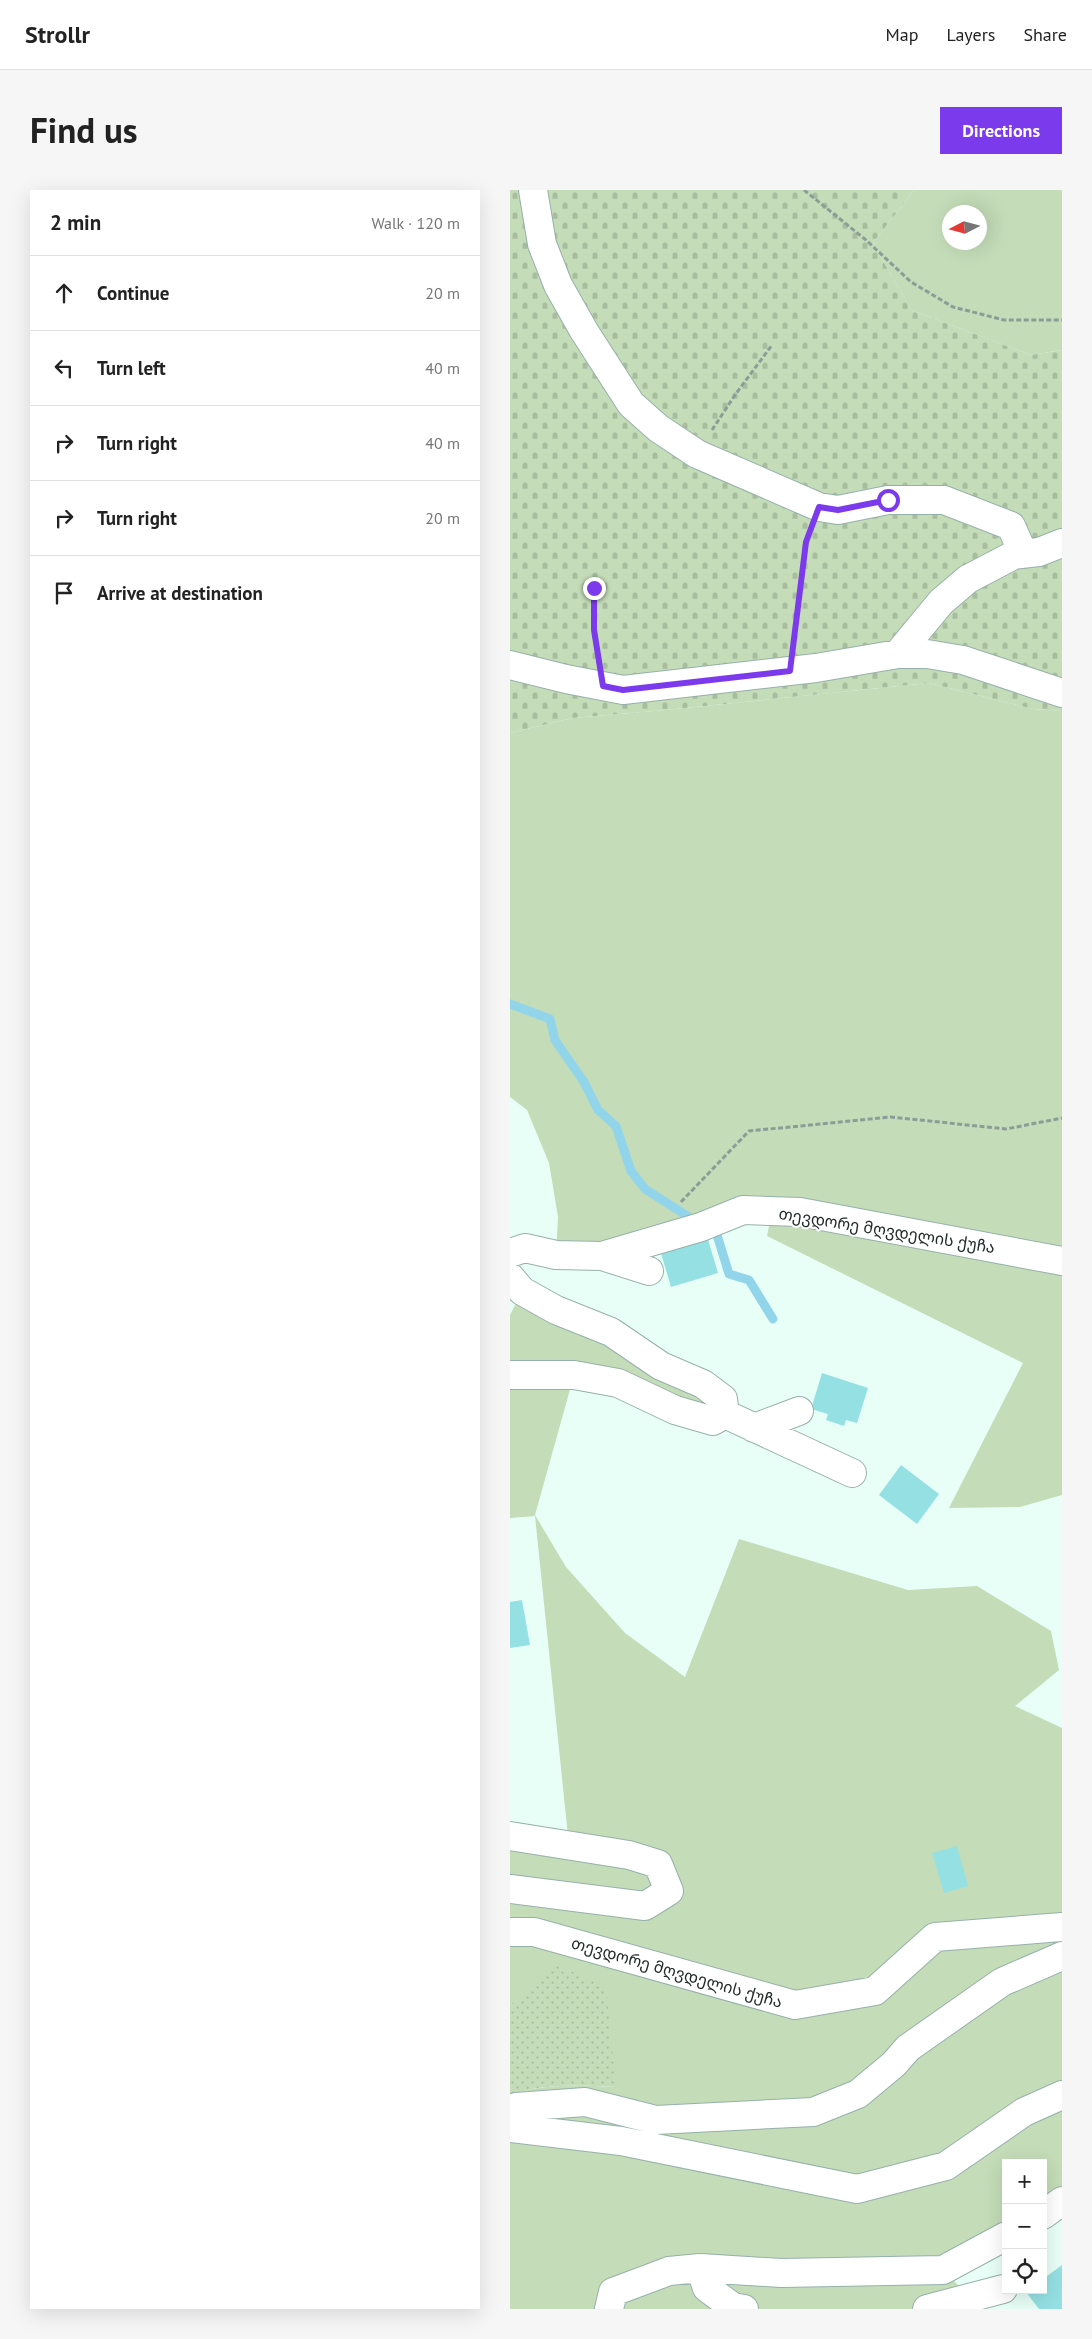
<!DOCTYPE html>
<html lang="en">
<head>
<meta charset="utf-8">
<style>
  :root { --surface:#fff; --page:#f6f6f6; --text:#222; --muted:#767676; --line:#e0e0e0; --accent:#7c3aed }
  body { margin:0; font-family:"PT Sans","Noto Sans Georgian",sans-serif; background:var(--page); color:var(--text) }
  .controls { position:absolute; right:15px; bottom:15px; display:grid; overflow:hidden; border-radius:0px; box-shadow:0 5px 20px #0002 }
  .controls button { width:45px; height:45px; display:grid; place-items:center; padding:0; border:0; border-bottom:1px solid var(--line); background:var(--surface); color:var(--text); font:25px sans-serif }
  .compass { position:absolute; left:432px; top:15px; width:45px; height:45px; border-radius:50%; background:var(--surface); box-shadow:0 5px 20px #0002; rotate:264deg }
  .stop { position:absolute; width:15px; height:15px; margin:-11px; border:4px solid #7c3aed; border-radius:50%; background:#fff }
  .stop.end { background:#7c3aed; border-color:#fff; box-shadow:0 1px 5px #0008 }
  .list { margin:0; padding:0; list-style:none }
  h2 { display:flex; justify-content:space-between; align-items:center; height:65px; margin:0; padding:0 20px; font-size:21px }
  h2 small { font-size:16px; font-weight:400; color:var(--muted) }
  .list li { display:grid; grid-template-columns:32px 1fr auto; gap:15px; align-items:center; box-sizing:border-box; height:75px; padding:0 20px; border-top:1px solid var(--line) }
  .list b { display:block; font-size:19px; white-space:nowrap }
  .list em { font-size:16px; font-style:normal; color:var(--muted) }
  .icon { flex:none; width:28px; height:28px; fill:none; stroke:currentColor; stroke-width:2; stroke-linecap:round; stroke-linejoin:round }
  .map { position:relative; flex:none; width:552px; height:2119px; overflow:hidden; border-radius:0px }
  header { display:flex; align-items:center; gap:30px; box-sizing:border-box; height:70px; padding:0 25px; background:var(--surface); border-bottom:1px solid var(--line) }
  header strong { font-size:24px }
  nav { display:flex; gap:28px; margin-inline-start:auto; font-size:18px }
  .intro { display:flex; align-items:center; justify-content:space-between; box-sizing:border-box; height:120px; padding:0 30px }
  h1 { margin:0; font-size:35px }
  .button { padding:12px 22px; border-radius:0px; background:var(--accent); color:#fff; font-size:18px; font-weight:700 }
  main { display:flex; gap:30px; padding:0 30px }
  aside { flex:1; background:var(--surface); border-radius:0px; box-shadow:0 5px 20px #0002 }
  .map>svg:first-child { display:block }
  .grass { fill:#c4dcb8; fill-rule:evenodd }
  .cemetery { fill:url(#cemetery-stones) }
  .garden { fill:url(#garden-dots) }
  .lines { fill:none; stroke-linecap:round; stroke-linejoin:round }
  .stream { stroke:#92d5eb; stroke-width:9 }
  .building { fill:#95e0e3 }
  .minor-casing { stroke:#96b1aa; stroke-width:30 }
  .path { stroke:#8c9d98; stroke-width:3; stroke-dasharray:5 2.5; stroke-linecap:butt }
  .minor { stroke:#fff; stroke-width:28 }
  .route { stroke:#7c3aed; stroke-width:6 }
  .labels { text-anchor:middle; stroke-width:4; stroke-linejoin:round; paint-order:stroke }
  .street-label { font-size:16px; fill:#222c2a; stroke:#fff }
</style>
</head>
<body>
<header>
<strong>Strollr</strong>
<nav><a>Map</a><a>Layers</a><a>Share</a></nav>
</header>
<div class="intro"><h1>Find us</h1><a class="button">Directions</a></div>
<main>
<aside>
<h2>2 min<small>Walk · 120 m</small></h2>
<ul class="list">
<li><svg class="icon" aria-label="ahead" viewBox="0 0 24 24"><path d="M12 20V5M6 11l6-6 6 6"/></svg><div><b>Continue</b></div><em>20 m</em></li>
<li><svg class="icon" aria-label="left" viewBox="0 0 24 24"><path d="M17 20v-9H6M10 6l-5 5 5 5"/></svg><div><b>Turn left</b></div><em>40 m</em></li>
<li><svg class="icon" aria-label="right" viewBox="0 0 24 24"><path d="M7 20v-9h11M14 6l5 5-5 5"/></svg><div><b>Turn right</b></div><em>40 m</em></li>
<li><svg class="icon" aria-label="right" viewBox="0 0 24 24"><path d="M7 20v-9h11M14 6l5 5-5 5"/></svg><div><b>Turn right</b></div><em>20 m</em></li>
<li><svg class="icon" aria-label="arrive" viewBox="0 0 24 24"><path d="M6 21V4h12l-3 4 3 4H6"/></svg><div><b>Arrive at destination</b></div></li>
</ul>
</aside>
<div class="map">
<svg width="552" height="2119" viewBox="0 0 552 2119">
  <defs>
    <pattern id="cemetery-stones" width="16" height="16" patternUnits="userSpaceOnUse" patternTransform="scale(1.25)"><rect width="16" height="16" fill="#c4dcb8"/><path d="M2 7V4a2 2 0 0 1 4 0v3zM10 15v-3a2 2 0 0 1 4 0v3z" fill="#a8bd9e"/></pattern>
    <pattern id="garden-dots" width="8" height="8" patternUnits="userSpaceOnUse" patternTransform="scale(1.25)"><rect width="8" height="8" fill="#c4dcb8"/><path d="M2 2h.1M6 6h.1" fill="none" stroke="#a8bd9e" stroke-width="1.8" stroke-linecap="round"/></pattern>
  </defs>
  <rect width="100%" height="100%" fill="#e8fff8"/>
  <path class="grass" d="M 404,0 L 552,0 L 552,160 L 521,165 L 401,120 L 363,53 ZM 440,22 L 470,22 L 470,52 L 440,52 Z
    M 419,493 L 523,519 L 552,521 L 552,1305 L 510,1317 L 439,1318 L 513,1173 L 257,1046 L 262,1022 L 46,1065 L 48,1027 L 39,973 L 17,920 L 0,907 L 0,543 L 63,528 L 155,520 Z
    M 12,1101 L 101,1142 L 215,1224 L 64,1185 L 25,1325 L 56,1377 L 115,1443 L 175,1487 L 229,1349 L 398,1400 L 467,1396 L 541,1441 L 549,1480 L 505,1516 L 552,1538 L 552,2011 L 533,2025 L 533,1973 L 496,1973 L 496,2046 L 433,2080 L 472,2119 L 0,2119 L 0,1908 C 19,1892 80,1896 106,1897 L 10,1807 L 0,1815 L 0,1651 L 59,1656 L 25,1326 L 0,1328 L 0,1125 Z"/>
  <path class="cemetery" d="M 0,0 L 404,0 L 363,53 L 401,120 L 521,165 L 552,160 L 552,521 L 523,519 L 419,493 L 155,520 L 63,528 L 0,543 Z"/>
  <path class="garden" d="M 48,1775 L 96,1798 L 106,1897 C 80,1896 19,1892 0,1908 L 0,1815 Z"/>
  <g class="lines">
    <path class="stream" d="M 0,814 L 40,829 L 45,850 L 74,892 L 88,920 L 106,936 L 121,981 L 135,999 L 187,1032
      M 198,1039 L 207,1045 L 219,1084 L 239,1090 L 263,1129"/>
  </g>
  <path class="building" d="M 197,1046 L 208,1083 L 161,1097 L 150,1060 Z
    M 312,1183 L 358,1198 L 347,1233 L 336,1230 L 334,1236 L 316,1230 L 318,1224 L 301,1219 Z
    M 391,1275 L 429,1304 L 407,1334 L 369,1305 Z
    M 12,1410 L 20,1455 L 0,1458 L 0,1412 Z
    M 447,1656 L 458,1696 L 434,1703 L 422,1663 Z
    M 552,2075 L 552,2119 L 529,2119 L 516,2102 L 519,2100 L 533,2100 L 533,2089 Z"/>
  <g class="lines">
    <g class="minor-casing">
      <path id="minor" d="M 23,0 L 32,54 L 48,95 L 74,141 L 121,214 L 148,238 L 187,264 L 309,317 L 328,320 L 378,310 L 434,310 L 501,336 L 509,354 L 504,365 L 458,389 L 431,412 L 388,464
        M 504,365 L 529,362 L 552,353
        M 0,475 L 56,489 L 113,500 L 306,478 L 388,464 L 417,464 L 453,470 L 552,503
        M 0,1063 L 15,1058 L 46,1065 L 92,1066 L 191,1037 L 233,1020 L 290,1022 L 552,1071
        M 92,1066 L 139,1081
        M 0,1087 L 12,1101 L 46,1120 L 101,1142 L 151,1176 L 193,1194 L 213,1209 L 215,1224 L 203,1231 L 165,1220 L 108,1193 L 64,1185 L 0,1185
        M 215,1224 L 342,1283
        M 244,1238 L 289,1221
        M 0,1646 L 119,1665 L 148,1674 L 159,1701 L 135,1716 L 0,1699
        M 0,1742 L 24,1742 L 285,1815 L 365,1801 L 425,1747 L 552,1737
        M 0,1936 L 6,1917 L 75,1912 L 146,1930 L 303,1922 L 348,1904 L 384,1874 L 398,1858 L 492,1792 L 552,1766
        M 0,1938 L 111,1951 L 347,1999 L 436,1976 L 514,1922 L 552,1905
        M 533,2025 L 552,2011
        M 190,2078 L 197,2098 L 223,2117 L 234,2119
        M 99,2119 L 103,2102 L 159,2081 L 190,2078 L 271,2083 L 433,2080 L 496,2046
        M 417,2119 L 493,2099"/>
    </g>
    <path class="path" d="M 294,0 L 356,50 L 401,92 L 443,117 L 494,130 L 552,130
      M 202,240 L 225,205 L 262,155
      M 84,398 L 84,440 L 88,467
      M 284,451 L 296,352 L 299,344
      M 171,1012 L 239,941 L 381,927 L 496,939 L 552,928"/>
    <use href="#minor" class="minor"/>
  </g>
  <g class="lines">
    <path class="route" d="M 84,398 L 84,440 L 93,496 L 113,500 L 280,481 L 296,352 L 309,317 L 328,320 L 378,310"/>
  </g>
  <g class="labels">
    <g class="street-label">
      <text transform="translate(377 1040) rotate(9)" y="6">თევდორე მღვდელის ქუჩა</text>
      <text transform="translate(167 1782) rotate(16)" y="6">თევდორე მღვდელის ქუჩა</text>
    </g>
  </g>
</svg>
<div class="controls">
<button>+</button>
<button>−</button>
<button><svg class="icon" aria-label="locate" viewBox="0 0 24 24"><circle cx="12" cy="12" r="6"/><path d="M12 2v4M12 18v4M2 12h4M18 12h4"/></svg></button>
</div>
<svg class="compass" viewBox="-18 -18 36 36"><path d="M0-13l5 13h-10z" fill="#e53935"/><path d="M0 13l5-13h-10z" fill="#767676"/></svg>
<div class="stop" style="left:378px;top:310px"></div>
<div class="stop end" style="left:84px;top:398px"></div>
</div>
</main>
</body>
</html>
